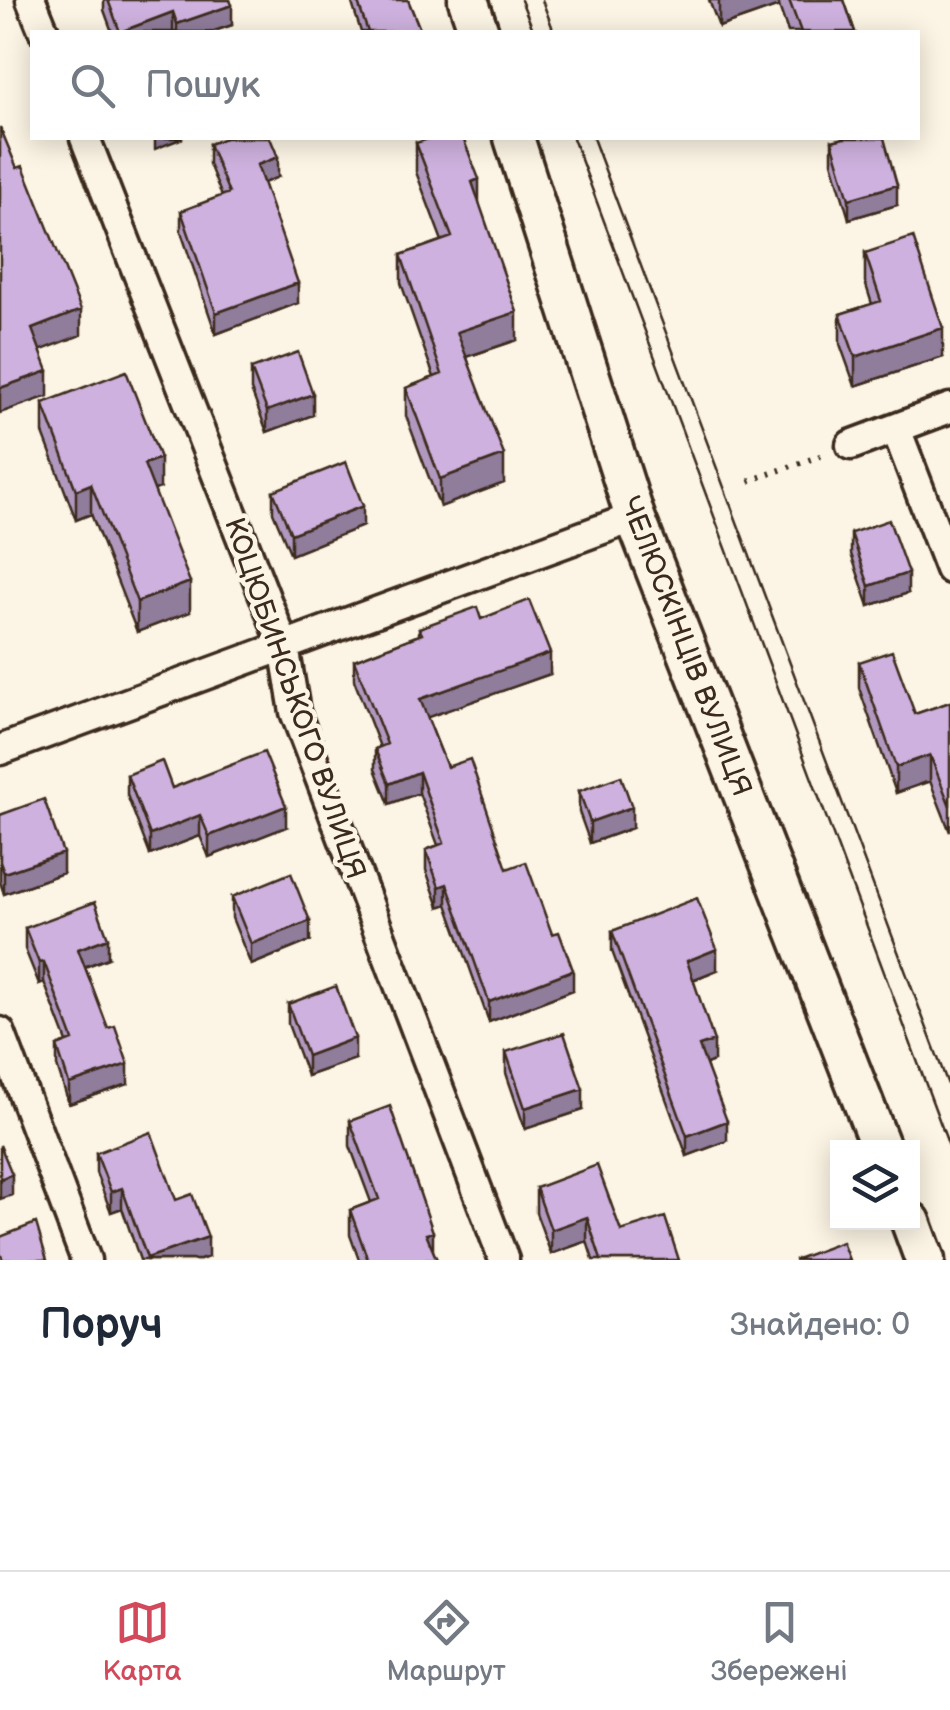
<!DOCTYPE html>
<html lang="uk">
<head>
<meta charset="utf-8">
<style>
  :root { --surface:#fff; --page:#f6f6f7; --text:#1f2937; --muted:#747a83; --line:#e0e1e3; --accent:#d1495b }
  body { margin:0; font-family:"Balsamiq Sans",sans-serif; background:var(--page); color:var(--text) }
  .controls { position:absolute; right:30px; bottom:30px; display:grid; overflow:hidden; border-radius:0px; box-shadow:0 5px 25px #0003 }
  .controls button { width:90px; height:90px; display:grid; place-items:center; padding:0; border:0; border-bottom:2px solid var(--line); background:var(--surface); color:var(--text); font:50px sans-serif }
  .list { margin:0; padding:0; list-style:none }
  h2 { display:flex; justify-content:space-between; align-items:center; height:130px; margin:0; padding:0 40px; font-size:42px }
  h2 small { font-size:32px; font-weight:400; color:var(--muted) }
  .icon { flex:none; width:55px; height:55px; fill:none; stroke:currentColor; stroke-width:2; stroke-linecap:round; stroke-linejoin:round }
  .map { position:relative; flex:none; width:950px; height:1260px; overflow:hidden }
  .search { position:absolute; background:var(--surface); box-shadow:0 5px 25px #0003; left:30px; right:30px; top:30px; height:110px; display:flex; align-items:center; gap:25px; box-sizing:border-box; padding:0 35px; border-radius:0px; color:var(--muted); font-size:38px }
  .sheet { height:310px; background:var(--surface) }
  nav { display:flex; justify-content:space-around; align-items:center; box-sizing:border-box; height:140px; border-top:2px solid var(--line); background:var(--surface); font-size:28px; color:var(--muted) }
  nav a { display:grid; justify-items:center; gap:5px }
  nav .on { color:var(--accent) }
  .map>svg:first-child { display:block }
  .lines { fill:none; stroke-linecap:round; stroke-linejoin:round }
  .street-casing { stroke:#3b2a1e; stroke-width:35 }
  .secondary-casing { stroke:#3b2a1e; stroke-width:45 }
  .path { stroke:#3b2a1e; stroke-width:6; stroke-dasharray:2.5 8; stroke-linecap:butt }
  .street { stroke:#fcf5e5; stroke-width:28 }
  .secondary { stroke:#fcf5e5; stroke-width:38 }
  .tram { stroke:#3b2a1e; stroke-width:2.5 }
  .wall { fill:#b198bf; stroke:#3b2a1e; stroke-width:2.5 }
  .shaded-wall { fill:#907c9b; stroke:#3b2a1e; stroke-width:2.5 }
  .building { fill:#ceb1de; stroke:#3b2a1e; stroke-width:2.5 }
  .labels { text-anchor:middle; stroke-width:9; stroke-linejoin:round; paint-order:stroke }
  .street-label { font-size:28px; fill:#3b2a1e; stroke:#fcf5e5 }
</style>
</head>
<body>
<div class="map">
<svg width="950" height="1260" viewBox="0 0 950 1260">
  <rect width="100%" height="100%" fill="#fcf5e5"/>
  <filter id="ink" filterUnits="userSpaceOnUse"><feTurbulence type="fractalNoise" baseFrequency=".01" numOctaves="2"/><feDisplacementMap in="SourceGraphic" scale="20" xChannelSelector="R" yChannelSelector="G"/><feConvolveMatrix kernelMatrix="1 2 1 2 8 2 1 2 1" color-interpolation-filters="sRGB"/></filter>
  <g filter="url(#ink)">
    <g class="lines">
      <g class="street-casing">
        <path id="street" d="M 31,0 L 44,32
          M 85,138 L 284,646 L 295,712 L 504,1260
          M 896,429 L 950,569
          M 851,445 L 950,408
          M 0,750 L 635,517
          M 0,1032 L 86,1260"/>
      </g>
      <g class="secondary-casing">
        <path id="secondary" d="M 468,0 L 479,32
          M 514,138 L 635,517 L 881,1148
          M 911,1222 L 925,1260"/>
      </g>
      <path class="path" d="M 749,481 L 826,454"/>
      <use href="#street" class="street"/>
      <use href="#secondary" class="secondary"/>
      <path class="tram" d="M 521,0 L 534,32
        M 542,0 L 554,32
        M 573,138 L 950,1149
        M 593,138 L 950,1090"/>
    </g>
    <path class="wall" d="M 104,0 L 230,0 L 232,25 L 211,32 L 112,32 L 104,10 Z
      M 351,0 L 408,0 L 421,32 L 361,32 Z
      M 709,0 L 844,0 L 855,32 L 788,32 L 779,6 L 719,27 Z
      M 832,141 L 897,205 L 849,219 L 832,162 Z
      M 416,143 L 479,205 L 517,340 L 467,357 L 504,483 L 440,507 L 406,416 L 406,388 L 434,377 L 401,283 L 401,255 L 442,241 L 416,172 Z
      M 209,144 L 278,177 L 263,183 L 298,303 L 216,334 L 181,232 L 181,211 L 222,196 L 209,164 Z
      M 865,253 L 943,357 L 855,386 L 840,344 L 840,314 L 872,304 L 865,282 Z
      M 251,369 L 313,415 L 267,432 L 251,390 Z
      M 43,403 L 160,488 L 154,490 L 190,612 L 137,632 L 91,514 L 76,520 L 43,433 Z
      M 273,491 L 363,526 L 291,555 L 273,512 Z
      M 851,533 L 908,593 L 869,606 L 851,554 Z
      M 481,619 L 550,674 L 427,717 L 447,767 L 507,869 L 573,990 L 489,1022 L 447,904 L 439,907 L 426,870 L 426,850 L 438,845 L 419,793 L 389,804 L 375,769 L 375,749 L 380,747 L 354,680 L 354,660 L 419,635 L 419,628 Z
      M 859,662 L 915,714 L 950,702 L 950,832 L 930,781 L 896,793 L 859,688 Z
      M 127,775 L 172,788 L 286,827 L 209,857 L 200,836 L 150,855 L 127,795 Z
      M 579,791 L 632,828 L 590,843 L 579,812 Z
      M 0,815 L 63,873 L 4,894 L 0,882 Z
      M 232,897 L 310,941 L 251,965 L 232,918 Z
      M 25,928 L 108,958 L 85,967 L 128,1084 L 69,1104 L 57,1066 L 57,1046 L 67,1042 L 44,982 L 39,984 L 25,949 Z
      M 612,931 L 717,970 L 693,980 L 714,1061 L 706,1064 L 727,1141 L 687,1156 L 612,951 Z
      M 288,1004 L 355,1059 L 307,1076 L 288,1024 Z
      M 506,1052 L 583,1110 L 525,1129 L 506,1073 Z
      M 350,1121 L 433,1251 L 437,1260 L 359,1260 L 350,1235 L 350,1210 L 371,1202 L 350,1146 Z
      M 96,1153 L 176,1200 L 208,1257 L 200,1260 L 140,1260 L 122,1208 L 111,1212 L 96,1173 Z
      M 536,1188 L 621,1231 L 679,1260 L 593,1260 L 587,1241 L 551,1254 L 536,1213 Z"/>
    <path class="shaded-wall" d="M 719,0 L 779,0 L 779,6 L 719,27 Z
      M 232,5 L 232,25 L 211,32 L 177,32 L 177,24 Z
      M 173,12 L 173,32 L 120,32 Z
      M 155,138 L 183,138 L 155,149 Z
      M 278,157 L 278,177 L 257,186 L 257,165 Z
      M 479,179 L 479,207 L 472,182 Z
      M 897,185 L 897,205 L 849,219 L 849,199 Z
      M 298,283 L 298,303 L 216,334 L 216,313 Z
      M 81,310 L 81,335 L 32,354 L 32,329 Z
      M 517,312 L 517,340 L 457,360 L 457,332 Z
      M 943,328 L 943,357 L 855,386 L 855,357 Z
      M 48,371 L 48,396 L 0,413 L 0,388 Z
      M 313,394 L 313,415 L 267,432 L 267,411 Z
      M 504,455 L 504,483 L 440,507 L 440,479 Z
      M 160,458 L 160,488 L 144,494 L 144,464 Z
      M 91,484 L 91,514 L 76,520 L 76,490 Z
      M 363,506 L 363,526 L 291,555 L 291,534 Z
      M 908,573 L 908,593 L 869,606 L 869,586 Z
      M 190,582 L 190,612 L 137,632 L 137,602 Z
      M 550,653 L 550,674 L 420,720 L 420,699 Z
      M 930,755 L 930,781 L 896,793 L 896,767 Z
      M 419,772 L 419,793 L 389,804 L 389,784 Z
      M 286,806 L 286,827 L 209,857 L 209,836 Z
      M 632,807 L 632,828 L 590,843 L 590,822 Z
      M 200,815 L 200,836 L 150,855 L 150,835 Z
      M 63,853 L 63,873 L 4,894 L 4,873 Z
      M 447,884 L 447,904 L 439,907 L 439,887 Z
      M 310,921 L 310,941 L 251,965 L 251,944 Z
      M 108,938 L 108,958 L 78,969 L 78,949 Z
      M 717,949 L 717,970 L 687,982 L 687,961 Z
      M 44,962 L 44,982 L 39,984 L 39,963 Z
      M 573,970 L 573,990 L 489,1022 L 489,1002 Z
      M 355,1038 L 355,1059 L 307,1076 L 307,1056 Z
      M 714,1041 L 714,1061 L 699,1067 L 699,1046 Z
      M 128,1064 L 128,1084 L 69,1104 L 69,1084 Z
      M 583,1089 L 583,1110 L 525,1129 L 525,1108 Z
      M 727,1121 L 727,1141 L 687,1156 L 687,1136 Z
      M 12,1174 L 12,1195 L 0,1199 L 0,1179 Z
      M 122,1188 L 122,1208 L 111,1212 L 111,1192 Z
      M 587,1217 L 587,1241 L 551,1254 L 551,1230 Z
      M 433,1232 L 433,1257 L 426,1234 Z
      M 208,1237 L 208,1257 L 200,1260 L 147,1260 L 147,1258 Z"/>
    <path class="building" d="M 108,0 L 230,0 L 232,5 L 177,24 L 173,12 L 120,32 Z
      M 357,0 L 408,0 L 421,32 L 368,32 Z
      M 789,0 L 844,0 L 855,32 L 801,32 Z
      M 0,127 L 17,168 L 23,166 L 81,310 L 32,329 L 48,371 L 0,388 Z
      M 225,138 L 270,138 L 278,157 L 257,165 L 298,283 L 216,313 L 181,211 L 229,193 L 209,144 Z
      M 431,138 L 463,138 L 479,179 L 472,182 L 517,312 L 457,332 L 504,455 L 440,479 L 406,388 L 442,374 L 401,255 L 452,237 L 416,143 Z
      M 844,138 L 884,138 L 897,185 L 849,199 L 832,141 Z
      M 913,237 L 943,328 L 855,357 L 840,314 L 881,301 L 865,253 Z
      M 298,352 L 313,394 L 267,411 L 251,369 Z
      M 126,371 L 160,458 L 144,464 L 190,582 L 137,602 L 91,484 L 76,490 L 43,403 Z
      M 346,462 L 363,506 L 291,534 L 273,491 Z
      M 889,520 L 908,573 L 869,586 L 851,533 Z
      M 529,600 L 550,653 L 420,699 L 447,767 L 470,759 L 507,869 L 526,862 L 552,934 L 559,932 L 573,970 L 489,1002 L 447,884 L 439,887 L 426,850 L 444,843 L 419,772 L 389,784 L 375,749 L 387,744 L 354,660 L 422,634 L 419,628 L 477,607 L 481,619 Z
      M 892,651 L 915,714 L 950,702 L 950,806 L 930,755 L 896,767 L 859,662 Z
      M 264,752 L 286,806 L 209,836 L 200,815 L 150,835 L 127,775 L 162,761 L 172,788 Z
      M 621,776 L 632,807 L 590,822 L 579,791 Z
      M 44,799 L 63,853 L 4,873 L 0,862 L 0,815 Z
      M 291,873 L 310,921 L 251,944 L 232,897 Z
      M 697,898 L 717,949 L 687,961 L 714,1041 L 699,1046 L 727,1121 L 687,1136 L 612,931 Z
      M 95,902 L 108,938 L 78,949 L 108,1028 L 115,1026 L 128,1064 L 69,1084 L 57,1046 L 73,1040 L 44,962 L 39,963 L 25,928 Z
      M 336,986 L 355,1038 L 307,1056 L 288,1004 Z
      M 564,1033 L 583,1089 L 525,1108 L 506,1052 Z
      M 390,1106 L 433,1232 L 426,1234 L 437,1260 L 368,1260 L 350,1210 L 379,1199 L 350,1121 Z
      M 151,1132 L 176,1200 L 192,1194 L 208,1237 L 147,1258 L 122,1188 L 111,1192 L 96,1153 Z
      M 0,1145 L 12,1174 L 0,1179 Z
      M 597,1165 L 621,1231 L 665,1217 L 679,1260 L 601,1260 L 587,1217 L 551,1230 L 536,1188 Z
      M 36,1223 L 47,1260 L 3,1260 L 0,1253 L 0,1237 Z
      M 842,1242 L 849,1260 L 794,1260 Z"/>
  </g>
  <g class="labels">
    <g class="street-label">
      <text transform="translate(687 646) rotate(69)" y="10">ЧЕЛЮСКІНЦІВ ВУЛИЦЯ</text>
      <text transform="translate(296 698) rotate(71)" y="10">КОЦЮБИНСЬКОГО ВУЛИЦЯ</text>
    </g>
  </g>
</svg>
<div class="controls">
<button><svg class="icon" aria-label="layers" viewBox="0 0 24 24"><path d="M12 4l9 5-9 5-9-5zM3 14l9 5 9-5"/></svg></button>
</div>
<div class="search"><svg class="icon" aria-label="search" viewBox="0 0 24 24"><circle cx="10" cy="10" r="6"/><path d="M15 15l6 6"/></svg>Пошук</div>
</div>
<section class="sheet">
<h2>Поруч<small>Знайдено: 0</small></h2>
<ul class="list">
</ul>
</section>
<nav>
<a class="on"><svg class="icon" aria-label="map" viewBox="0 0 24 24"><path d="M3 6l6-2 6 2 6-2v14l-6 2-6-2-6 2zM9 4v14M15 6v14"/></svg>Карта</a>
<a><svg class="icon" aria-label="directions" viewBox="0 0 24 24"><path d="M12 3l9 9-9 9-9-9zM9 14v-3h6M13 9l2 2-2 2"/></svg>Маршрут</a>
<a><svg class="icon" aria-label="saved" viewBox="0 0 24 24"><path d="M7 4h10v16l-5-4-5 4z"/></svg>Збережені</a>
</nav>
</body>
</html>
